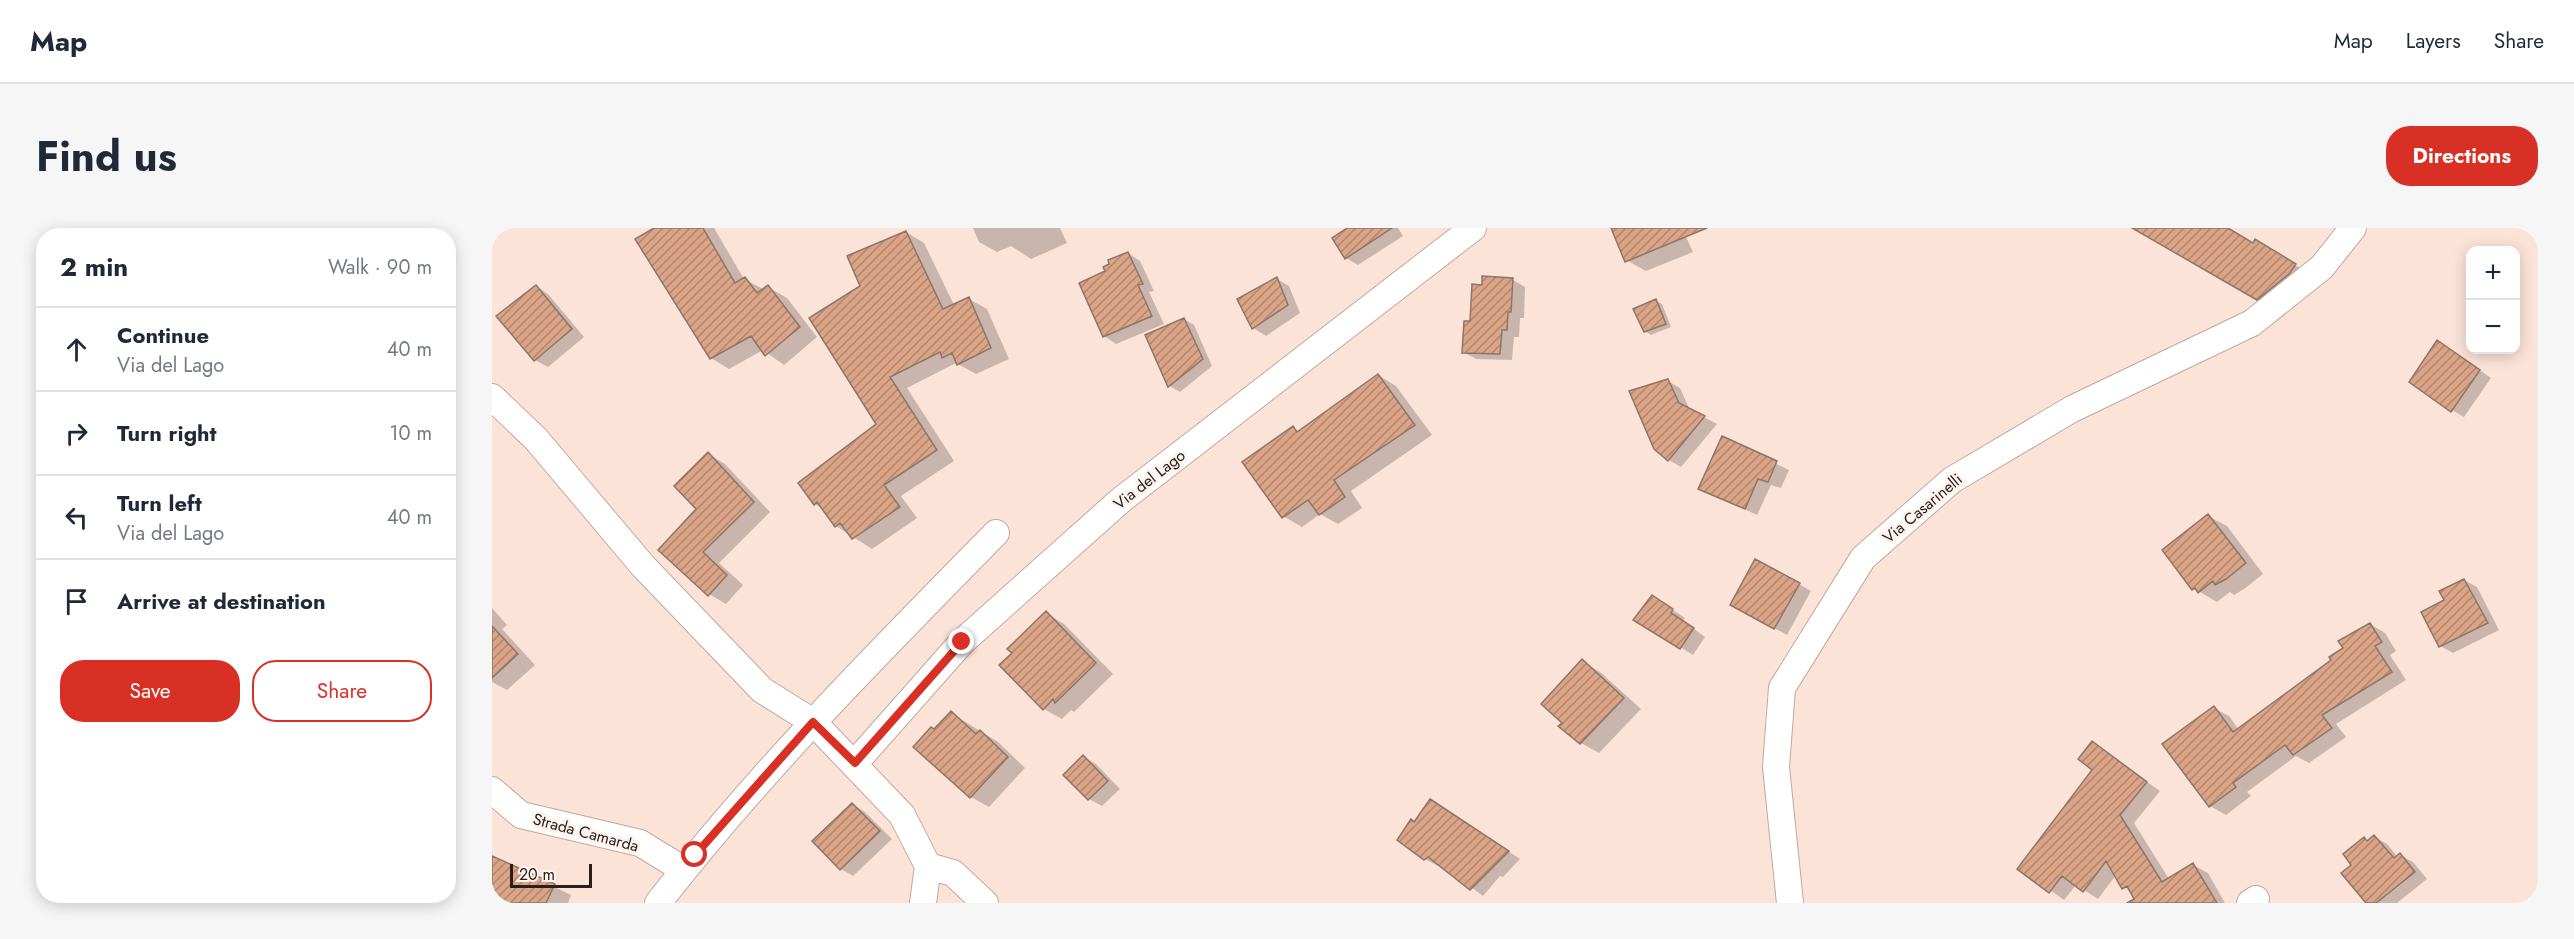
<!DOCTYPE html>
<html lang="en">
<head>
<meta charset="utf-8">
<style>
  :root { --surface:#fff; --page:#f6f6f7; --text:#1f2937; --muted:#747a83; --line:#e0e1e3; --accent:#d93025 }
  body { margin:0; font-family:Jost,sans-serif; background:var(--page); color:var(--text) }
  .controls { position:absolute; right:18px; top:18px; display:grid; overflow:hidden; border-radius:12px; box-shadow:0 3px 15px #0003 }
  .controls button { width:54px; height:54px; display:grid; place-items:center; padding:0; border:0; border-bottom:2px solid var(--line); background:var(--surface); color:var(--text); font:30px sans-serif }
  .scale { position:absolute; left:18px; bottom:15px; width:82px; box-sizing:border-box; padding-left:6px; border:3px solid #29201c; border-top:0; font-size:16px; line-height:21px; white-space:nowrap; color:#29201c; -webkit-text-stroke:4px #fef4ef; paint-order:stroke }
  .stop { position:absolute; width:18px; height:18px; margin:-14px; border:4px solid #d93025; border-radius:50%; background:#fff }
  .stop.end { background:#d93025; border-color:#fff; box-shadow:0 2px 6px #0008 }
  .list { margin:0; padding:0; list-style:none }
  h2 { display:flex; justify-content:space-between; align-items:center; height:78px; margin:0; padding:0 24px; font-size:26px }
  h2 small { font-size:20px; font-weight:400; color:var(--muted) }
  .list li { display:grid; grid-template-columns:39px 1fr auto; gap:18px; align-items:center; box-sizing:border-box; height:84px; padding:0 24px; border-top:2px solid var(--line) }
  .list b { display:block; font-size:22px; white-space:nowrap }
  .list p { margin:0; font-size:20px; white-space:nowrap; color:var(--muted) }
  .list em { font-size:20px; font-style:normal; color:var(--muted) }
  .actions { display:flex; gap:12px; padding:18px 24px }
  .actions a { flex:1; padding:14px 0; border:2px solid var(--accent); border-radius:24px; text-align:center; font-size:21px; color:var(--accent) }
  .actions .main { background:var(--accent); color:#fff }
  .icon { flex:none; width:33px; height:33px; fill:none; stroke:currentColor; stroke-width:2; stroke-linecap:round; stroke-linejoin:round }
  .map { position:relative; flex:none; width:2046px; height:675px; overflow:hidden; border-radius:24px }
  header { display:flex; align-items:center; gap:36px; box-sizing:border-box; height:84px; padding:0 30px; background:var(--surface); border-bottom:2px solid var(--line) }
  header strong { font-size:28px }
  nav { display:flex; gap:33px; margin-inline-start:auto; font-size:21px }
  .intro { display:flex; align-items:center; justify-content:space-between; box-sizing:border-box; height:144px; padding:0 36px }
  h1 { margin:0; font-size:42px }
  .button { padding:15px 27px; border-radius:24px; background:var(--accent); color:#fff; font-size:21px; font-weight:700 }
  main { display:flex; gap:36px; padding:0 36px }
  aside { flex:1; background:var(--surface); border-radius:24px; box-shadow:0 3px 15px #0003 }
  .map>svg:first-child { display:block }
  .shadow { fill:#0003 }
  .building { fill:url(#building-hatch); stroke:#8b766b; stroke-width:1.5 }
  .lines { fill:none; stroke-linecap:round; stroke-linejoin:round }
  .street-casing { stroke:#c1a99e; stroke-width:28 }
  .street { stroke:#fff; stroke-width:26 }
  .route { stroke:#d93025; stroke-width:8 }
  .labels { text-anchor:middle; stroke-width:6; stroke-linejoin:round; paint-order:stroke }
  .street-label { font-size:16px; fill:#29201c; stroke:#fef4ef }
</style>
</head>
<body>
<header>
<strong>Map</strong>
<nav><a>Map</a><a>Layers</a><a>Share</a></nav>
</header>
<div class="intro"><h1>Find us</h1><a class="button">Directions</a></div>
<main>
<aside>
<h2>2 min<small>Walk · 90 m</small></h2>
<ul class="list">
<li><svg class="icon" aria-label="ahead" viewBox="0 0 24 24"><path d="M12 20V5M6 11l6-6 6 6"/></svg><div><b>Continue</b><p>Via del Lago</p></div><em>40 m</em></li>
<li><svg class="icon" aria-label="right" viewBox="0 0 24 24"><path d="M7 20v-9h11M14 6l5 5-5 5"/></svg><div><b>Turn right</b></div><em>10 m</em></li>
<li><svg class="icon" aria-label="left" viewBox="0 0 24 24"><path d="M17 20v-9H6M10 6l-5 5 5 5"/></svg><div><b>Turn left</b><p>Via del Lago</p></div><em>40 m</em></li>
<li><svg class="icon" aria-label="arrive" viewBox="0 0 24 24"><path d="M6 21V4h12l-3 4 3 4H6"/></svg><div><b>Arrive at destination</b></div></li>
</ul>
<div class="actions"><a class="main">Save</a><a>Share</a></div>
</aside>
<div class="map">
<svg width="2046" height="675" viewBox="0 0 2046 675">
  <defs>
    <pattern id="building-hatch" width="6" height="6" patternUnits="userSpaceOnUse" patternTransform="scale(1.5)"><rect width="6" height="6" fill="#dca486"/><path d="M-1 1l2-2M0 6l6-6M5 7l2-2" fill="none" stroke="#b2856d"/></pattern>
  </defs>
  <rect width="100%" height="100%" fill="#fce3d8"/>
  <path class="shadow" d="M 165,0 L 222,0 L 252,51 L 271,61 L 276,59 L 295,70 L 325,109 L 292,137 L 271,122 L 237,141 L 219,130 Z
    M 481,0 L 568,0 L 575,15 L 539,31 L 519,18 L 505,24 L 487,14 Z
    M 857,0 L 906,0 L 911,8 L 866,37 L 854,30 Z
    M 1121,0 L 1190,0 L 1201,24 L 1154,43 L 1136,33 Z
    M 1673,0 L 1697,0 L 1761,16 L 1780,23 L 1819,47 L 1782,80 L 1666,13 Z
    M 414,4 L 432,15 L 462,77 L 477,71 L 495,81 L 517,131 L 484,146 L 464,135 L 415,160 L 462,233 L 409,268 L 425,290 L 380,321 L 344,298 L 331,281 L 323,276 L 386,197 L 370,58 Z
    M 636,25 L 648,33 L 662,63 L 657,64 L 672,96 L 624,116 L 612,108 L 615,44 Z
    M 785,51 L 797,58 L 808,85 L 774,108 L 761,100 L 747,72 Z
    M 1021,52 L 1033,59 L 1032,90 L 1028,90 L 1027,109 L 1022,109 L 1020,132 L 984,131 L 971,124 L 991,59 Z
    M 44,58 L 56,66 L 92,109 L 56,139 L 43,132 L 6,88 Z
    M 1164,73 L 1170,76 L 1179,99 L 1159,107 L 1153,103 Z
    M 692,91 L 702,97 L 720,138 L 688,164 L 678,158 Z
    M 1958,121 L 1999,150 L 1972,189 L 1960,182 Z
    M 886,147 L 904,158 L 940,207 L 859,263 L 870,280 L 846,296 L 828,286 L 810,299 L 791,288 L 801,200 L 808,204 Z
    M 1176,153 L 1188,160 L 1198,182 L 1225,196 L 1189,239 L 1177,232 Z
    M 1231,210 L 1297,242 L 1289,260 L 1279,257 L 1265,287 L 1208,260 Z
    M 216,226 L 233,236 L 278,284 L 227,335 L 251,357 L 234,376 L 217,366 L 168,322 L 206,281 Z
    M 1716,288 L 1735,298 L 1771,346 L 1752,361 L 1742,367 L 1738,364 L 1725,374 L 1701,360 Z
    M 1972,352 L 1985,359 L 2007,402 L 1961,425 L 1948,418 L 1954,373 Z
    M 1307,356 L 1319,363 L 1295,407 L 1253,384 Z
    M 1172,376 L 1193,390 L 1191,393 L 1213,409 L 1201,427 L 1143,391 Z
    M 0,380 L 15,397 L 10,401 L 43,437 L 15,462 L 0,454 Z
    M 554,385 L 572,396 L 621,446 L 582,484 L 579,482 L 570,491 L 552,481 L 522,425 Z
    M 1878,396 L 1893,405 L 1904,423 L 1898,427 L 1914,452 L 1844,496 L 1854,509 L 1817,535 L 1804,528 L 1755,564 L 1759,568 L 1734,587 L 1718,578 L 1673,517 L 1722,480 L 1737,488 L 1747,502 L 1841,432 Z
    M 1090,433 L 1108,444 L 1149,481 L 1107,525 L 1089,515 L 1072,495 Z
    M 459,485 L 506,514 L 533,540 L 497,579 L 479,569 Z
    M 1600,515 L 1668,563 L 1642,595 L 1677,651 L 1701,637 L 1716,645 L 1733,675 L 1646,675 L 1624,647 L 1606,671 L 1584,657 L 1572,672 L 1527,640 L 1602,542 Z
    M 591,529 L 604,536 L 628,561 L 610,578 L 597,571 L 573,547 Z
    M 360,576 L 373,584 L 400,611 L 361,648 L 349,641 L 322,613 Z
    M 951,580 L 1028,631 L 1011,649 L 1008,648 L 991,668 L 948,636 L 946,638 L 933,631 L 907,612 L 923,595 Z
    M 1882,609 L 1895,616 L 1906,629 L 1908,627 L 1921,634 L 1935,651 L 1905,675 L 1876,675 L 1862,637 L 1872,611 L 1876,613 Z
    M 0,629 L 79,667 L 76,675 L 0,675 Z"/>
  <path class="building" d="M 162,0 L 211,0 L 243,55 L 253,49 L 265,65 L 276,57 L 308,99 L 273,128 L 259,108 L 218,131 L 143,11 Z
    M 855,0 L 900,0 L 853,31 L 840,10 Z
    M 1119,0 L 1215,0 L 1133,34 Z
    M 1640,0 L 1736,0 L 1761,15 L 1763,11 L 1804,36 L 1797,46 L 1765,72 Z
    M 414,3 L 451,81 L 477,69 L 499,120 L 465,137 L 460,125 L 450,130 L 448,124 L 398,149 L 445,222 L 392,257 L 408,279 L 360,311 L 348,295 L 343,299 L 325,274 L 322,277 L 306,255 L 384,196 L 317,90 L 368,58 L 355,28 Z
    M 636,24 L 651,56 L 646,57 L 660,88 L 611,109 L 587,55 L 613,43 L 611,39 L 617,36 L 616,32 Z
    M 990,48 L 1021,50 L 1019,84 L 1016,84 L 1015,102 L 1010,102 L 1008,126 L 970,125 L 972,93 L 978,93 L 980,56 L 990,57 Z
    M 785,49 L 796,77 L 760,101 L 745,71 Z
    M 44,57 L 80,101 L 42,133 L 4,88 Z
    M 1164,71 L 1174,96 L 1152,104 L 1141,81 Z
    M 692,90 L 711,131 L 676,159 L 653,107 Z
    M 1945,112 L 1988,142 L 1959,184 L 1917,154 Z
    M 886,146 L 923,197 L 842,252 L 853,269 L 827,287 L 816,272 L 790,290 L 750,234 L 801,198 L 805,204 Z
    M 1176,151 L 1187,175 L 1213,188 L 1176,233 L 1162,221 L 1137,163 Z
    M 1230,208 L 1285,233 L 1276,254 L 1266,251 L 1253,281 L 1206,261 Z
    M 216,224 L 262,274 L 211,324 L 235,347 L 216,368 L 166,322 L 204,281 L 182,258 Z
    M 1716,286 L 1754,335 L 1734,351 L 1723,357 L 1721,353 L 1706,365 L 1703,360 L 1700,362 L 1670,322 Z
    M 1263,331 L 1308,355 L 1282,401 L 1238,377 Z
    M 1972,351 L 1996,395 L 1947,419 L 1929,384 L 1952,372 L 1947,363 Z
    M 1160,367 L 1181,381 L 1179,385 L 1202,400 L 1188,421 L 1141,392 Z
    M 554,383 L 604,435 L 563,475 L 561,471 L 551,482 L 507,437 L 520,425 L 515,421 Z
    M 1878,395 L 1890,414 L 1883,418 L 1900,444 L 1830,487 L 1840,500 L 1801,527 L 1793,517 L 1741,555 L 1744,559 L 1717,579 L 1670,516 L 1722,478 L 1741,504 L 1839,432 L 1837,429 L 1851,420 L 1846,413 Z
    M 0,398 L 26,426 L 0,450 Z
    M 1090,431 L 1132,470 L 1088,516 L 1066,498 L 1070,495 L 1049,476 Z
    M 459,483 L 484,506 L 488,502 L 516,529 L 478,570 L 421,519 L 439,499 L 442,501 Z
    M 1600,513 L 1655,554 L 1628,587 L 1670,654 L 1701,635 L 1725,675 L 1635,675 L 1642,671 L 1635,658 L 1630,661 L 1614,633 L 1591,664 L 1570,648 L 1557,665 L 1525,641 L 1600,542 L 1586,531 Z
    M 591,527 L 616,553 L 596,572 L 571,547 Z
    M 938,571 L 1017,623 L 978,662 L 936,629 L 932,632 L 905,612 L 919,591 L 922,594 Z
    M 360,575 L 388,603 L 348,642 L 320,613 Z
    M 1882,607 L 1902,630 L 1908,625 L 1923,644 L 1884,675 L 1874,675 L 1849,645 L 1859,637 L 1851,626 L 1872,609 L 1875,613 Z
    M 0,628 L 63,656 L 54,675 L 0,675 Z"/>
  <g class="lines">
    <g class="street-casing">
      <path id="street" d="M 0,169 L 44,211 L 151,338 L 270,462 L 321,494 L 410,587 L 436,638 L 431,675
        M 363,535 L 470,414 L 629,272 L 981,0
        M 0,562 L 29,587 L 148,615 L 192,642
        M 436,638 L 461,645 L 493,675
        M 166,675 C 269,543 387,424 504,305
        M 1298,675 L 1284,539 L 1290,460 L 1371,330 L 1460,252 L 1580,181 L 1760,95 L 1830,39 L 1861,0
        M 1758,675 L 1764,671"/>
    </g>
    <use href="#street" class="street"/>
  </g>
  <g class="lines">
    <path class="route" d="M 203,627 L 321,494 L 363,535 L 470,414"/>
  </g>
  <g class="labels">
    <g class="street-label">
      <text transform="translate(657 251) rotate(-38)" y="6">Via del Lago</text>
      <text transform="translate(1430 280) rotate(-40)" y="6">Via Casarinelli</text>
      <text transform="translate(94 604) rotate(15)" y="6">Strada Camarda</text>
    </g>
  </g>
</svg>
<div class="controls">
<button>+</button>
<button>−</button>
</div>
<div class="scale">20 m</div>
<div class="stop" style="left:203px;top:627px"></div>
<div class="stop end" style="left:470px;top:414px"></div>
</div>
</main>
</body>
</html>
